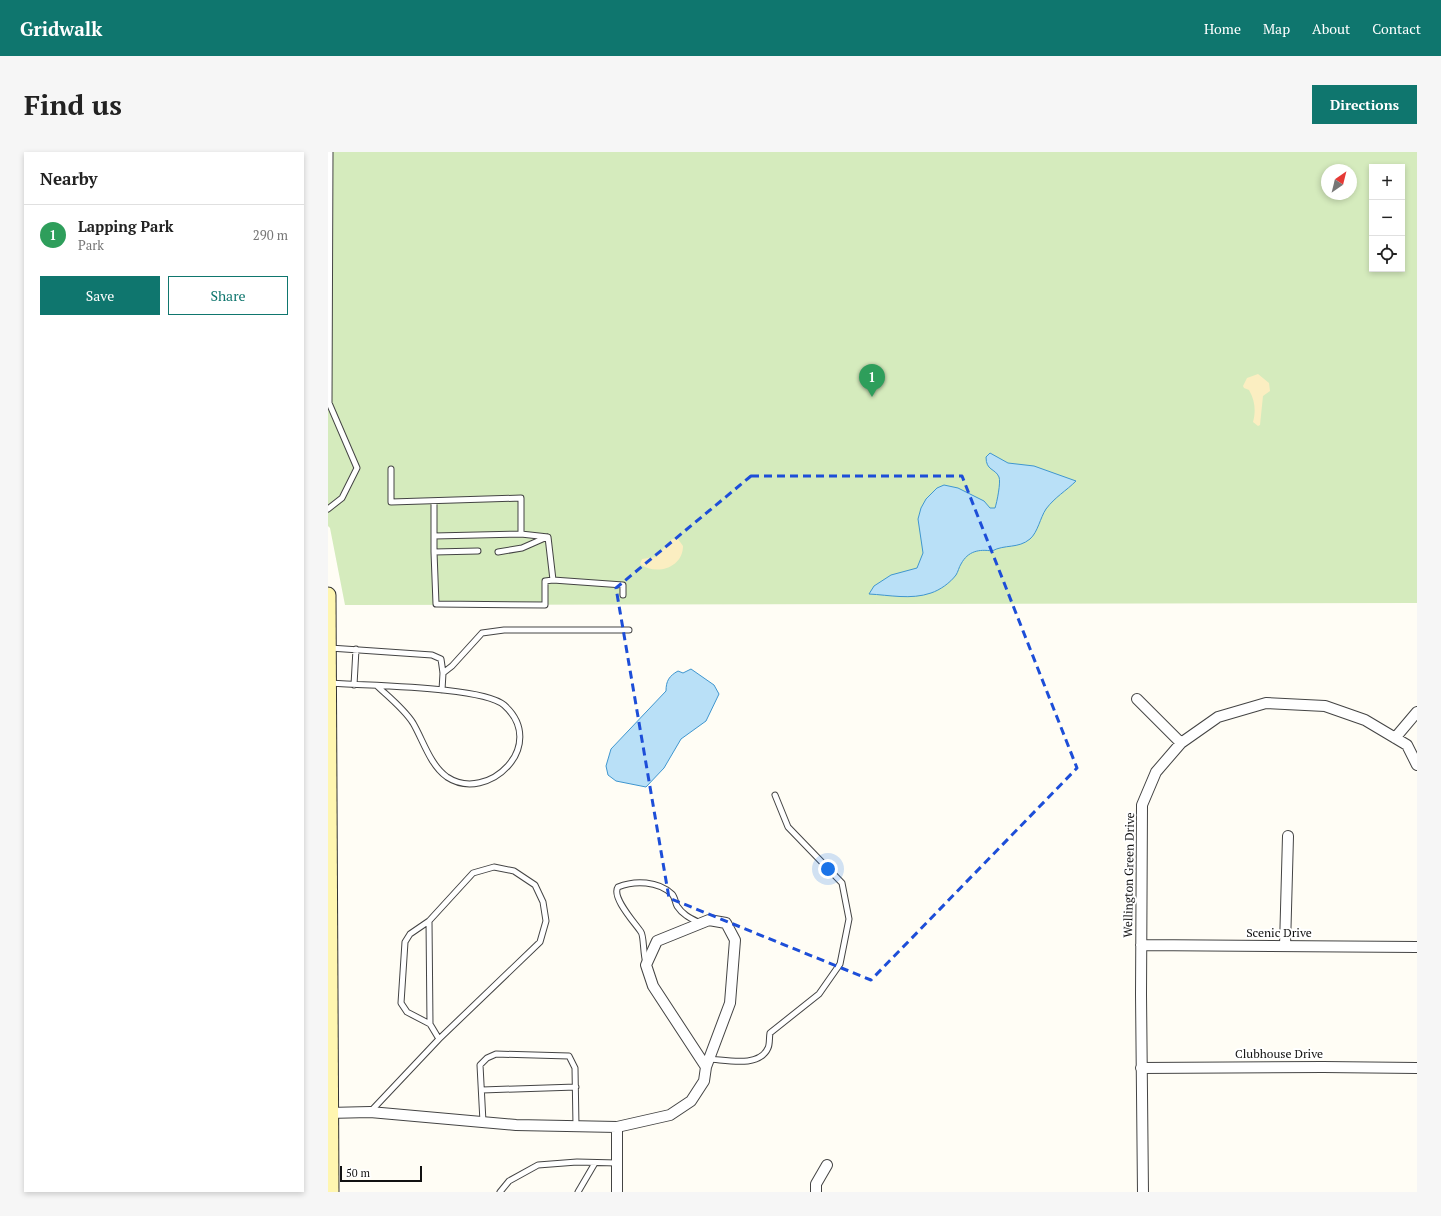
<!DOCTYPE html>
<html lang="en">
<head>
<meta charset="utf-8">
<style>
  :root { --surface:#fff; --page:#f6f6f6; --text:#222; --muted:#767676; --line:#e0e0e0; --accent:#0f766e }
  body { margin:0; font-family:"PT Serif",serif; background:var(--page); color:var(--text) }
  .controls { position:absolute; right:12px; top:12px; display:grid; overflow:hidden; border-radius:0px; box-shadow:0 2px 6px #0003 }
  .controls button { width:36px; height:36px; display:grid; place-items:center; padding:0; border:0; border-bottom:1px solid var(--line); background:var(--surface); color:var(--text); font:20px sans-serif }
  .compass { position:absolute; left:993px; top:12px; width:36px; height:36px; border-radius:50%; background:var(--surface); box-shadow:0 2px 6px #0003; rotate:35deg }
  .scale { position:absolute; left:12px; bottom:10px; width:82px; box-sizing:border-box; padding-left:4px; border:2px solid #111; border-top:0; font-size:11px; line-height:14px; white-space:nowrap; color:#111; -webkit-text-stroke:3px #fff; paint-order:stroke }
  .you { position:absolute; left:500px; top:717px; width:14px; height:14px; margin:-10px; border:3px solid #fff; border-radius:50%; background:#1a73e8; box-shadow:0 0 0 6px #1a73e833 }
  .badge { display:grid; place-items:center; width:26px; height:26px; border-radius:50%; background:var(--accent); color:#fff; font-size:13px; font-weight:700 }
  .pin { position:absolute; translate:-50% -33px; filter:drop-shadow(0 1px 2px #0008) }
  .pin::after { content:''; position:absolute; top:21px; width:14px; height:12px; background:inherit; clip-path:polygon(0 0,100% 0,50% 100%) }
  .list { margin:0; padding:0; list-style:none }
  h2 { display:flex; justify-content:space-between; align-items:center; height:52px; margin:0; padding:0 16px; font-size:17px }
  h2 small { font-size:13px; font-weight:400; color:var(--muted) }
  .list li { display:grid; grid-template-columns:26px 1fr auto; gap:12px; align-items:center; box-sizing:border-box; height:60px; padding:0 16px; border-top:1px solid var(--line) }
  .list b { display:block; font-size:15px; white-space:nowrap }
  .list p { margin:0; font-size:13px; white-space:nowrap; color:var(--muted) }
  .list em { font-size:13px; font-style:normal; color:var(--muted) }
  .actions { display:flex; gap:8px; padding:12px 16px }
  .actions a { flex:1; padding:9px 0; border:1px solid var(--accent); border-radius:0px; text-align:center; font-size:14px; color:var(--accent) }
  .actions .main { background:var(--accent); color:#fff }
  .icon { flex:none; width:22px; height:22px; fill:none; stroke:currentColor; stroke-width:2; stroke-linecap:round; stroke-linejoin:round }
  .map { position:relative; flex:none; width:1089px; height:1040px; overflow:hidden; border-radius:0px }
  header { display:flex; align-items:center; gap:24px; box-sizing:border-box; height:56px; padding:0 20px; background:var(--accent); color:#fff }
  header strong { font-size:19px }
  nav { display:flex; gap:22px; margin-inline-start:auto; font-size:14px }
  .intro { display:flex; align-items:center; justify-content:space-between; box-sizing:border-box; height:96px; padding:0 24px }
  h1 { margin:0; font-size:28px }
  .button { padding:10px 18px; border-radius:0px; background:var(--accent); color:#fff; font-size:14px; font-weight:700 }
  main { display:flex; gap:24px; padding:0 24px }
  aside { flex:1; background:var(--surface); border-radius:0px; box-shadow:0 2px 6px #0003 }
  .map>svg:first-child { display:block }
  .green { fill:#d5ebbd; fill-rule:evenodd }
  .sand { fill:#fbeec1 }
  .water { fill:#b9e0f7; stroke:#3f96cf }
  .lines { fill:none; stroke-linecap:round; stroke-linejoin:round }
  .service-casing { stroke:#444; stroke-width:7 }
  .minor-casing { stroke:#444; stroke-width:12 }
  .secondary-casing { stroke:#333; stroke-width:17 }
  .service { stroke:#fff; stroke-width:5 }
  .minor { stroke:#fff; stroke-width:10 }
  .secondary { stroke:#fff6b0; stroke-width:15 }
  .marked { fill:none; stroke:#1d4ed8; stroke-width:3; stroke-dasharray:8 5; stroke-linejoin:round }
  .labels { text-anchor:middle; stroke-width:4; stroke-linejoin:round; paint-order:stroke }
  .street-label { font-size:12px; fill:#111; stroke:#fff }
</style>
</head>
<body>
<header>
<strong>Gridwalk</strong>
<nav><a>Home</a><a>Map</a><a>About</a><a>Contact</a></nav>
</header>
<div class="intro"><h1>Find us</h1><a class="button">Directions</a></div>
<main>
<aside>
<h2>Nearby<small></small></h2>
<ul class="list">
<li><span class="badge" style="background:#2e9e5b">1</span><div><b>Lapping Park</b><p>Park</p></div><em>290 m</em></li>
</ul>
<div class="actions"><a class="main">Save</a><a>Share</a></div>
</aside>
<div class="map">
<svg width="1089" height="1040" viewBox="0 0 1089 1040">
  <rect width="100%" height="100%" fill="#fffdf5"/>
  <path class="green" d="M 0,0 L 1089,0 L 1089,451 L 17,453 L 2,376 L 0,374 ZM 1044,15 L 1074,15 L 1074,117 L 1044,117 ZM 999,18 L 1023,18 L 1023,42 L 999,42 Z"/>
  <path class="sand" d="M 930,222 L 941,231 L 942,239 L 935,244 L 932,273 L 930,274 L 925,270 C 928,259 927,248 921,238 L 916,236 L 915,234 L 919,226 Z
    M 344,387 L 350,387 L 355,394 C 355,416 328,424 312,412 L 314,407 L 328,405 Z"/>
  <path class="water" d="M 662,301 L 680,311 L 706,314 L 748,329 C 738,339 727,345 718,357 C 712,366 710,380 702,387 C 690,397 677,392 664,399 C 651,397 640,399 633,412 C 631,415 630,420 628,423 C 622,431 612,438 603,441 C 583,448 561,443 541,442 L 546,434 L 563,423 L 589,416 L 595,401 L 590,367 L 593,356 L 598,347 L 609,336 L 616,333 L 630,336 L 656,349 L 662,356 L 667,356 C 669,350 673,330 671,325 C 667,316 658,319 658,305 Z
    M 363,517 L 386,533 L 391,542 L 378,569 L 353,587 L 336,616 L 318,635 L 288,629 L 280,623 L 278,614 L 283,597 L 338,539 C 338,529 341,524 350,519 L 355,521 Z"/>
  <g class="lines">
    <g class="service-casing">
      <path id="service" d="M 63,317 L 63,350 L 193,346 L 193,382 L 106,384 L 106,349
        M 0,357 L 14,346 L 29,316 L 1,251 L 2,0
        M 193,382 L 220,385 L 225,428
        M 106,384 L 106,400 L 150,399
        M 106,400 L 108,452 L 217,453 L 217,429 L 225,428 L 295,433 L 295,443
        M 170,400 L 194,396 L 219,385
        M 2,496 L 104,503 L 113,507 L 115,521 L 114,538
        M 115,521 L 124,514 L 154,481 L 176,478 L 301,478
        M 2,531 C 36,534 154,534 176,553 C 221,593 160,652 119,625 C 102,613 95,588 85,571 C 76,557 62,546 49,534
        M 26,533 L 28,497
        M 101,769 L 82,782 L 77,790 L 73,851 L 79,860 L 102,872
        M 318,811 C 315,802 316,784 313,780 C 307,771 283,745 290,735 C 307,728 330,729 344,742 C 347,745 347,750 349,754 C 355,763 362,766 372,771
        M 381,907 C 399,908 431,916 440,896 C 442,892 441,886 442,881 L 491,842 L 512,812 L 521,767 L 514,731 L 460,675 L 447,643
        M 154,938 L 248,935
        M 43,959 L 111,887 L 212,790 L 218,769 L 215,750 L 207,733 L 186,719 L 166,715 L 145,721 L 101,769 L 102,872 L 111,887
        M 155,970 L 152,913 L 159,906 L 168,902 L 241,904 L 247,916 L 248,974
        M 172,1040 L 181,1029 L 210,1013 L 249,1010 L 289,1011
        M 250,1040 L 267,1011"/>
    </g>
    <g class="minor-casing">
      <path id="minor" d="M 809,547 L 853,591
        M 1067,586 L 1089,560
        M 381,768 L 398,771 L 407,788 L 402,851 L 378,915 L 325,834 L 318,813 L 329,789 Z
        M 813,793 L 1089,795
        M 957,794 L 960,684
        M 813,916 L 995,915 L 1089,916
        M 0,961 L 42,960 L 188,973 L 289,975 L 342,963 L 363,949 L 376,929 L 378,915
        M 289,1040 L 289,975
        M 488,1040 L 488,1032 L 499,1013
        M 815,1040 L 813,842 L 814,653 L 828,620 L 853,591 L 890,565 L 938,551 L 997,554 L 1037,568 L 1079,593 L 1089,613"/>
    </g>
    <g class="secondary-casing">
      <path id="secondary" d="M 0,443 L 3,1040"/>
    </g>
    <use href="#service" class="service"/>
    <use href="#minor" class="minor"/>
    <use href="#secondary" class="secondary"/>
  </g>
  <path class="marked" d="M 423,324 L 634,324 L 749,616 L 543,828 L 341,746 L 288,436 Z"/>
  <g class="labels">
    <g class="street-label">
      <text transform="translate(801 723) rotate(-89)" y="4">Wellington Green Drive</text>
      <text x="951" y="785">Scenic Drive</text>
      <text x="951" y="906">Clubhouse Drive</text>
    </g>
  </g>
</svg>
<div class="controls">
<button>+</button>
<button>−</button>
<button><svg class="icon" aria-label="locate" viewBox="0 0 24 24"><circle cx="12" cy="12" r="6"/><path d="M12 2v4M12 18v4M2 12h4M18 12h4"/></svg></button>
</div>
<svg class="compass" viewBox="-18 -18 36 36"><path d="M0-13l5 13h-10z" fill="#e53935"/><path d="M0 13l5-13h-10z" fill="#767676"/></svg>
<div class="scale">50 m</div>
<div class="you"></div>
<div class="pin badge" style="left:544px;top:245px;background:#2e9e5b">1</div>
</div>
</main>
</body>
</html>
